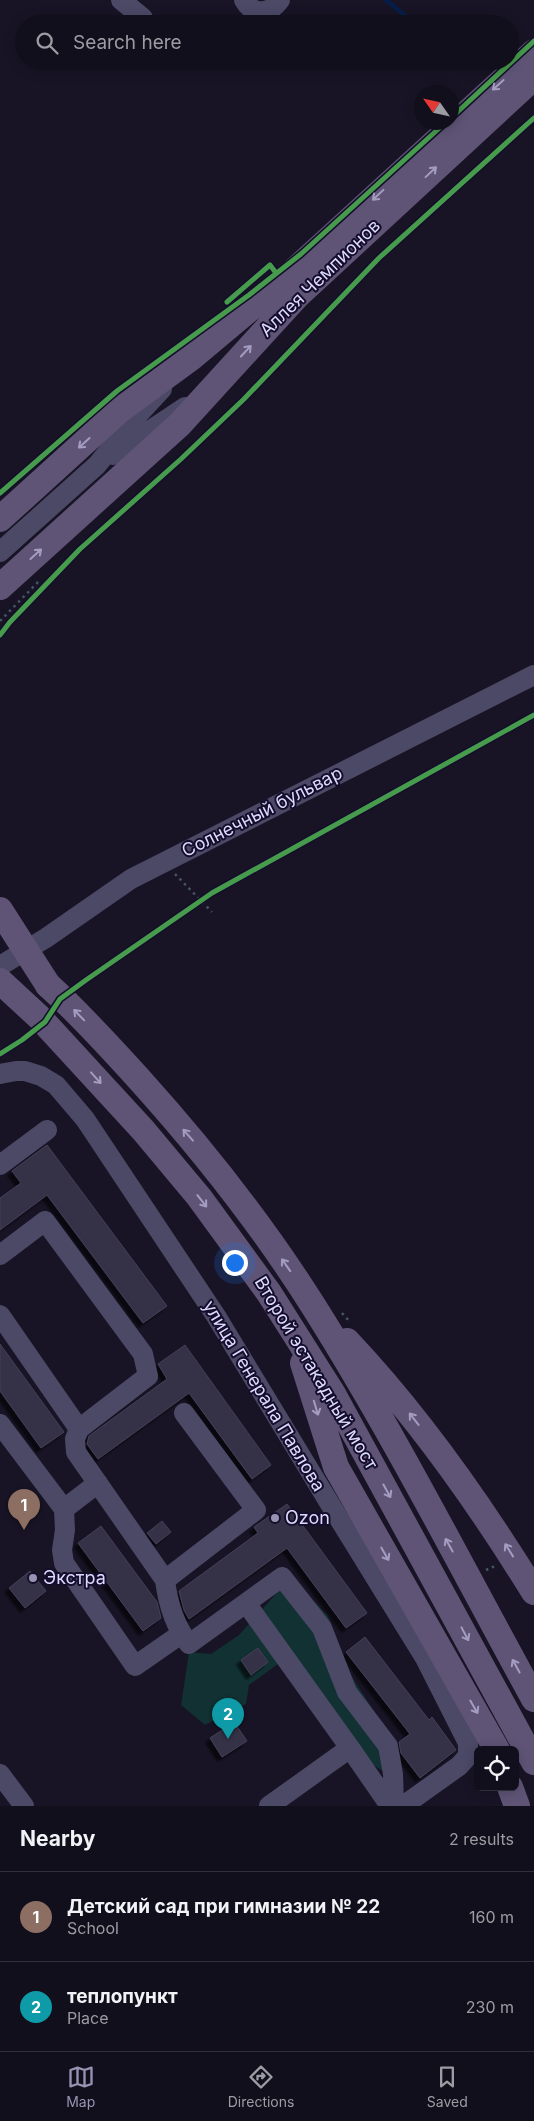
<!DOCTYPE html>
<html lang="en">
<head>
<meta charset="utf-8">
<style>
  :root { --surface:#120f1c; --page:#1f1d29; --text:#f1f3f6; --muted:#9c9ca3; --line:#312f3b; --accent:#9893b3 }
  body { margin:0; font-family:Inter,sans-serif; background:var(--page); color:var(--text) }
  .controls { position:absolute; right:15px; bottom:15px; display:grid; overflow:hidden; border-radius:8px; box-shadow:0 2px 12px #0003 }
  .controls button { width:45px; height:45px; display:grid; place-items:center; padding:0; border:0; border-bottom:1px solid var(--line); background:var(--surface); color:var(--text); font:25px sans-serif }
  .compass { position:absolute; left:414px; top:85px; width:45px; height:45px; border-radius:50%; background:var(--surface); box-shadow:0 2px 12px #0003; rotate:304deg }
  .you { position:absolute; left:234px; top:1262px; width:18px; height:18px; margin:-12px; border:4px solid #fff; border-radius:50%; background:#1a73e8; box-shadow:0 0 0 8px #1a73e833 }
  .badge { display:grid; place-items:center; width:32px; height:32px; border-radius:50%; background:var(--accent); color:#fff; font-size:16px; font-weight:700 }
  .pin { position:absolute; translate:-50% -41px; filter:drop-shadow(0 1px 2px #0008) }
  .pin::after { content:''; position:absolute; top:26px; width:18px; height:15px; background:inherit; clip-path:polygon(0 0,100% 0,50% 100%) }
  .list { margin:0; padding:0; list-style:none }
  h2 { display:flex; justify-content:space-between; align-items:center; height:65px; margin:0; padding:0 20px; font-size:21px }
  h2 small { font-size:16px; font-weight:400; color:var(--muted) }
  .list li { display:grid; grid-template-columns:32px 1fr auto; gap:15px; align-items:center; box-sizing:border-box; height:90px; padding:0 20px; border-top:1px solid var(--line) }
  .list b { display:block; font-size:19px; white-space:nowrap }
  .list p { margin:0; font-size:16px; white-space:nowrap; color:var(--muted) }
  .list em { font-size:16px; font-style:normal; color:var(--muted) }
  .icon { flex:none; width:28px; height:28px; fill:none; stroke:currentColor; stroke-width:2; stroke-linecap:round; stroke-linejoin:round }
  .map { position:relative; flex:none; width:534px; height:1806px; overflow:hidden }
  .search { position:absolute; background:var(--surface); box-shadow:0 2px 12px #0003; left:15px; right:15px; top:15px; height:55px; display:flex; align-items:center; gap:12px; box-sizing:border-box; padding:0 18px; border-radius:28px; color:var(--muted); font-size:19px }
  .sheet { height:245px; background:var(--surface) }
  nav { display:flex; justify-content:space-around; align-items:center; box-sizing:border-box; height:70px; border-top:1px solid var(--line); background:var(--surface); font-size:14px; color:var(--muted) }
  nav a { display:grid; justify-items:center; gap:2px }
  nav .on { color:var(--accent) }
  .map>svg:first-child { display:block }
  .green { fill:#113133 }
  .lines { fill:none; stroke-linecap:round; stroke-linejoin:round }
  .stream { stroke:#071d49; stroke-width:4.5 }
  .building { fill:#363246; stroke:#453f58; filter:url(#shadow) }
  .path { stroke:#455466; stroke-width:2.5; stroke-dasharray:2.5 4; stroke-linecap:butt }
  .minor { stroke:#4b4966; stroke-width:20 }
  .major { stroke:#5f5476; stroke-width:26 }
  .major-bridge { stroke:#5f5476; stroke-width:26 }
  .cycleway-casing { stroke:#140e2b; stroke-width:8 }
  .cycleway { stroke:#469c4c; stroke-width:5 }
  .oneway { stroke:#a49dc1 }
  .poi-dot { fill:#9893b3; stroke:#140e2b; stroke-width:2 }
  .labels { text-anchor:middle; stroke-width:4; stroke-linejoin:round; paint-order:stroke }
  .street-label { font-size:18px; fill:#ddd8ff; stroke:#140e2b }
  .poi-label { font-size:18px; fill:#ddd8ff; stroke:#140e2b; text-anchor:start }
</style>
</head>
<body>
<div class="map">
<svg width="534" height="1806" viewBox="0 0 534 1806">
  <defs>
    <filter id="shadow"><feDropShadow dx="-4.5" dy="4.5" stdDeviation="1" flood-color="#0009"/></filter>
  </defs>
  <rect width="100%" height="100%" fill="#181425"/>
  <path class="green" d="M 291,1577 L 328,1616 L 343,1663 L 388,1733 L 404,1785 L 372,1764 L 278,1664 L 249,1685 L 246,1704 L 205,1725 L 181,1705 L 189,1652 L 211,1654 L 239,1635 Z"/>
  <g class="lines">
    <path class="stream" d="M 386,0 L 414,23"/>
  </g>
  <path class="building" d="M 47,1145 L 167,1306 L 143,1323 L 47,1195 L 0,1230 L 0,1198 L 21,1183 L 12,1171 Z
    M 0,1344 L 64,1432 L 41,1448 L 0,1391 Z
    M 185,1345 L 271,1465 L 252,1479 L 189,1393 L 98,1459 L 87,1444 L 89,1436 L 167,1379 L 158,1364 Z
    M 287,1504 L 367,1613 L 346,1628 L 287,1548 L 189,1619 L 184,1610 L 179,1591 L 258,1533 L 254,1527 Z
    M 162,1521 L 171,1532 L 156,1544 L 147,1533 Z
    M 101,1526 L 157,1602 L 161,1618 L 143,1631 L 78,1543 Z
    M 30,1571 L 46,1591 L 25,1608 L 9,1588 Z
    M 365,1637 L 429,1720 L 432,1717 L 456,1750 L 420,1778 L 401,1753 L 399,1742 L 410,1734 L 346,1652 Z
    M 258,1648 L 268,1662 L 251,1675 L 241,1660 Z
    M 234,1722 L 247,1741 L 222,1757 L 210,1738 Z"/>
  <g class="lines">
    <path class="path" d="M 0,621 L 39,581
      M 175,874 L 212,912
      M 342,1313 L 350,1322
      M 486,1570 L 493,1567 L 490,1563"/>
    <path class="minor" d="M 121,0 L 143,18
      M 244,0 C 253,16 270,14 280,0
      M 113,455 L 185,407
      M 0,552 L 97,465 L 137,416 L 162,389
      M 0,966 L 46,938 L 131,879 L 534,675
      M 0,1074 L 16,1071 L 25,1071 L 41,1076 L 56,1085 L 85,1119 L 216,1316 L 330,1504 L 425,1658 L 468,1743 L 468,1756 L 459,1766 L 403,1806
      M 0,1165 L 47,1130
      M 0,1255 L 45,1221 L 143,1354 L 148,1376 L 79,1429 L 75,1439 L 76,1452 L 165,1580 C 168,1604 174,1625 189,1644 L 246,1603 L 350,1748 L 269,1806
      M 0,1315 L 79,1429
      M 0,1424 L 64,1509 L 65,1530 L 62,1550 L 64,1563 L 135,1666 L 181,1634
      M 64,1509 L 98,1483
      M 165,1580 L 256,1510 L 184,1413
      M 246,1603 L 282,1577 L 322,1628 L 347,1692 L 388,1746 L 393,1774 L 394,1806
      M 350,1748 L 390,1806
      M 0,1774 L 24,1806"/>
    <path class="major" d="M 0,519 L 120,410 L 191,358 L 283,281 L 534,52
      M 0,587 L 180,424 L 297,296 L 534,77
      M 0,981 L 40,1018 L 143,1130 L 199,1197 L 269,1293 L 333,1394 L 534,1762
      M 48,985 C 80,1014 110,1047 139,1079 C 203,1150 263,1226 314,1307 C 394,1434 462,1568 534,1699
      M 347,1341 C 419,1417 479,1503 534,1592
      M 303,1363 L 336,1467 L 497,1750
      M 510,1787 L 517,1806"/>
    <path class="major-bridge" d="M 0,910 L 48,985"/>
    <g class="cycleway-casing">
      <path id="cycleway" d="M 452,117 L 534,41
        M 227,302 L 270,265 L 276,273
        M 0,493 L 117,391 L 249,295 L 301,254 L 446,122
        M 0,635 L 10,622 L 80,549 L 181,459 L 244,399 L 379,258 L 534,118
        M 0,1054 L 22,1040 L 45,1022 L 60,999 L 86,980 L 212,893 L 534,715"/>
    </g>
    <use href="#cycleway" class="cycleway"/>
  </g>
  <defs><path id="oneway-shaft" d="M-6 0H5M1.5-3L5.5 0L1.5 3" fill="none" stroke-width="1.6" stroke-linecap="round" stroke-linejoin="round" transform="scale(1.25)"/></defs>
  <g class="oneway">
    <use href="#oneway-shaft" transform="translate(498 85) rotate(138)"/>
    <use href="#oneway-shaft" transform="translate(431 172) rotate(-43)"/>
    <use href="#oneway-shaft" transform="translate(378 195) rotate(137)"/>
    <use href="#oneway-shaft" transform="translate(246 351) rotate(-47)"/>
    <use href="#oneway-shaft" transform="translate(84 443) rotate(138)"/>
    <use href="#oneway-shaft" transform="translate(36 554) rotate(-42)"/>
    <use href="#oneway-shaft" transform="translate(79 1015) rotate(-134)"/>
    <use href="#oneway-shaft" transform="translate(96 1078) rotate(48)"/>
    <use href="#oneway-shaft" transform="translate(188 1135) rotate(-131)"/>
    <use href="#oneway-shaft" transform="translate(202 1201) rotate(52)"/>
    <use href="#oneway-shaft" transform="translate(286 1265) rotate(-125)"/>
    <use href="#oneway-shaft" transform="translate(316 1408) rotate(73)"/>
    <use href="#oneway-shaft" transform="translate(414 1419) rotate(-128)"/>
    <use href="#oneway-shaft" transform="translate(387 1491) rotate(61)"/>
    <use href="#oneway-shaft" transform="translate(449 1545) rotate(-119)"/>
    <use href="#oneway-shaft" transform="translate(509 1550) rotate(-122)"/>
    <use href="#oneway-shaft" transform="translate(385 1554) rotate(60)"/>
    <use href="#oneway-shaft" transform="translate(465 1634) rotate(62)"/>
    <use href="#oneway-shaft" transform="translate(516 1666) rotate(-119)"/>
    <use href="#oneway-shaft" transform="translate(474 1707) rotate(60)"/>
  </g>
  <g class="poi-dot">
    <circle cx="275" cy="1518" r="5"/>
    <circle cx="33" cy="1578" r="5"/>
  </g>
  <g class="labels">
    <g class="street-label">
      <text transform="translate(320 278) rotate(-44)" y="6">Аллея Чемпионов</text>
      <text transform="translate(262 812) rotate(-27)" y="6">Солнечный бульвар</text>
      <text transform="translate(316 1373) rotate(59)" y="6">Второй эстакадный мост</text>
      <text transform="translate(264 1396) rotate(59)" y="6">улица Генерала Павлова</text>
    </g>
    <g class="poi-label">
      <text x="285" y="1524">Ozon</text>
      <text x="43" y="1584">Экстра</text>
    </g>
  </g>
</svg>
<div class="controls">
<button><svg class="icon" aria-label="locate" viewBox="0 0 24 24"><circle cx="12" cy="12" r="6"/><path d="M12 2v4M12 18v4M2 12h4M18 12h4"/></svg></button>
</div>
<svg class="compass" viewBox="-18 -18 36 36"><path d="M0-13l5 13h-10z" fill="#e53935"/><path d="M0 13l5-13h-10z" fill="#9c9ca3"/></svg>
<div class="you"></div>
<div class="pin badge" style="left:24px;top:1530px;background:#8d6e63">1</div>
<div class="pin badge" style="left:228px;top:1739px;background:#0f9aa8">2</div>
<div class="search"><svg class="icon" aria-label="search" viewBox="0 0 24 24"><circle cx="10" cy="10" r="6"/><path d="M15 15l6 6"/></svg>Search here</div>
</div>
<section class="sheet">
<h2>Nearby<small>2 results</small></h2>
<ul class="list">
<li><span class="badge" style="background:#8d6e63">1</span><div><b>Детский сад при гимназии № 22</b><p>School</p></div><em>160 m</em></li>
<li><span class="badge" style="background:#0f9aa8">2</span><div><b>теплопункт</b><p>Place</p></div><em>230 m</em></li>
</ul>
</section>
<nav>
<a class="on"><svg class="icon" aria-label="map" viewBox="0 0 24 24"><path d="M3 6l6-2 6 2 6-2v14l-6 2-6-2-6 2zM9 4v14M15 6v14"/></svg>Map</a>
<a><svg class="icon" aria-label="directions" viewBox="0 0 24 24"><path d="M12 3l9 9-9 9-9-9zM9 14v-3h6M13 9l2 2-2 2"/></svg>Directions</a>
<a><svg class="icon" aria-label="saved" viewBox="0 0 24 24"><path d="M7 4h10v16l-5-4-5 4z"/></svg>Saved</a>
</nav>
</body>
</html>
